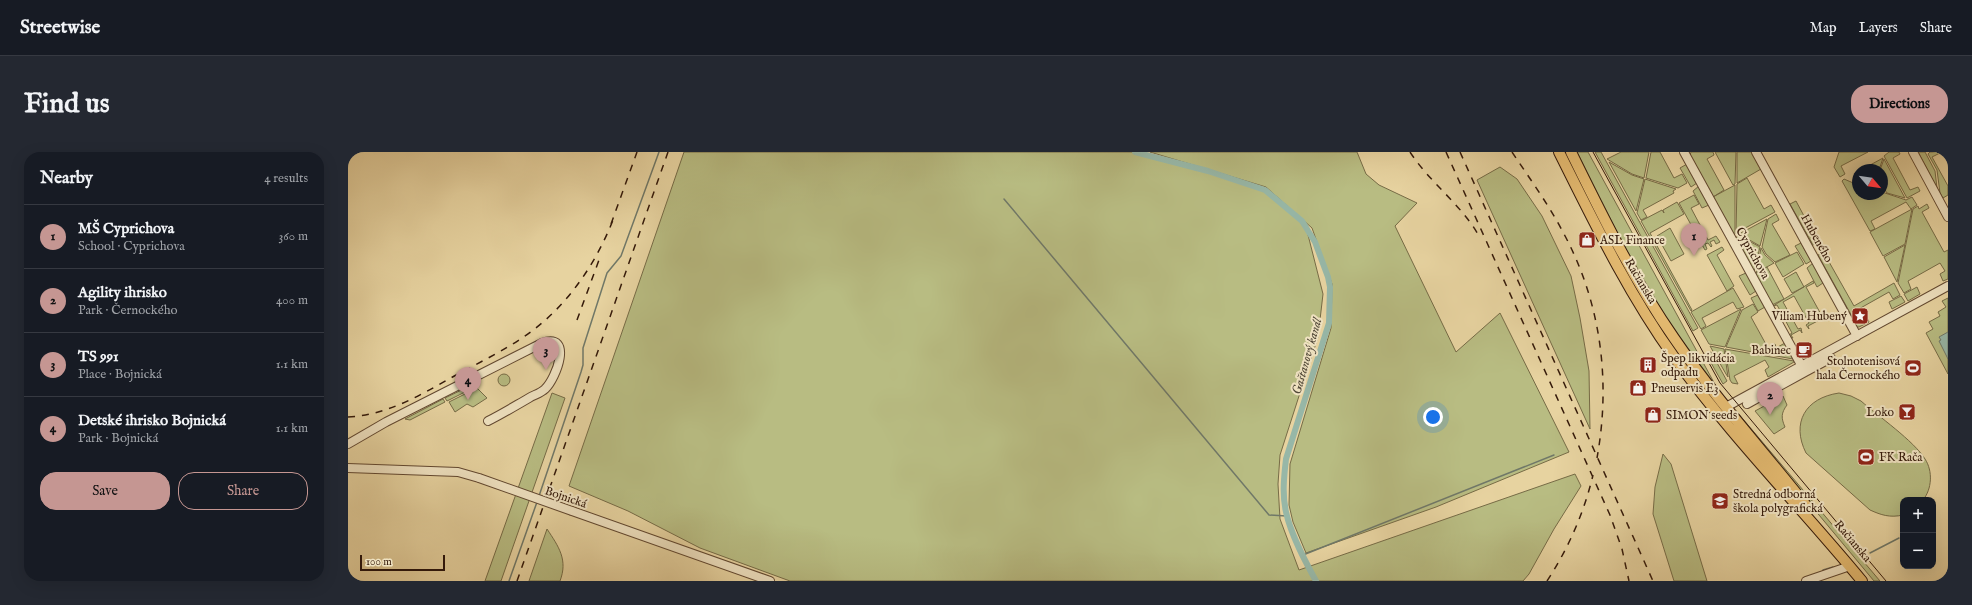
<!DOCTYPE html>
<html lang="en">
<head>
<meta charset="utf-8">
<style>
  :root { --surface:#171b24; --page:#242831; --text:#f1f3f6; --muted:#9ea1a6; --line:#363941; --accent:#c59692 }
  body { margin:0; font-family:"IM FELL English",serif; background:var(--page); color:var(--text) }
  .controls { position:absolute; right:12px; bottom:12px; display:grid; overflow:hidden; border-radius:8px; box-shadow:0 4px 16px #0002 }
  .controls button { width:36px; height:36px; display:grid; place-items:center; padding:0; border:0; border-bottom:1px solid var(--line); background:var(--surface); color:var(--text); font:20px sans-serif }
  .compass { position:absolute; left:1504px; top:12px; width:36px; height:36px; border-radius:50%; background:var(--surface); box-shadow:0 4px 16px #0002; rotate:119deg }
  .scale { position:absolute; left:12px; bottom:10px; width:85px; box-sizing:border-box; padding-left:4px; border:2px solid #351a0a; border-top:0; font-size:11px; line-height:14px; white-space:nowrap; color:#351a0a; -webkit-text-stroke:3px #efe2c1; paint-order:stroke }
  .you { position:absolute; left:1085px; top:265px; width:14px; height:14px; margin:-10px; border:3px solid #fff; border-radius:50%; background:#1a73e8; box-shadow:0 0 0 6px #1a73e833 }
  .badge { display:grid; place-items:center; width:26px; height:26px; border-radius:50%; background:var(--accent); color:#111; font-size:13px; font-weight:700 }
  .pin { position:absolute; translate:-50% -33px; filter:drop-shadow(0 1px 2px #0008) }
  .pin::after { content:''; position:absolute; top:21px; width:14px; height:12px; background:inherit; clip-path:polygon(0 0,100% 0,50% 100%) }
  .list { margin:0; padding:0; list-style:none }
  h2 { display:flex; justify-content:space-between; align-items:center; height:52px; margin:0; padding:0 16px; font-size:17px }
  h2 small { font-size:13px; font-weight:400; color:var(--muted) }
  .list li { display:grid; grid-template-columns:26px 1fr auto; gap:12px; align-items:center; box-sizing:border-box; height:64px; padding:0 16px; border-top:1px solid var(--line) }
  .list b { display:block; font-size:15px; white-space:nowrap }
  .list p { margin:0; font-size:13px; white-space:nowrap; color:var(--muted) }
  .list em { font-size:13px; font-style:normal; color:var(--muted) }
  .actions { display:flex; gap:8px; padding:12px 16px }
  .actions a { flex:1; padding:9px 0; border:1px solid var(--accent); border-radius:16px; text-align:center; font-size:14px; color:var(--accent) }
  .actions .main { background:var(--accent); color:#111 }
  .map { position:relative; flex:none; width:1600px; height:429px; overflow:hidden; border-radius:16px }
  header { display:flex; align-items:center; gap:24px; box-sizing:border-box; height:56px; padding:0 20px; background:var(--surface); border-bottom:1px solid var(--line) }
  header strong { font-size:19px }
  nav { display:flex; gap:22px; margin-inline-start:auto; font-size:14px }
  .intro { display:flex; align-items:center; justify-content:space-between; box-sizing:border-box; height:96px; padding:0 24px }
  h1 { margin:0; font-size:28px }
  .button { padding:10px 18px; border-radius:16px; background:var(--accent); color:#111; font-size:14px; font-weight:700 }
  main { display:flex; gap:24px; padding:0 24px }
  aside { flex:1; background:var(--surface); border-radius:16px; box-shadow:0 4px 16px #0002 }
  .map>svg:first-child { display:block }
  .green { fill:#b8bc82; stroke:#766b46 }
  .water { fill:#97b7a7; stroke:#707868 }
  .lines { fill:none; stroke-linecap:round; stroke-linejoin:round }
  .stream { stroke:#707868; stroke-width:1.5 }
  .canal { stroke:#97b7a7; stroke-width:6 }
  .minor-casing { stroke:#624830; stroke-width:10 }
  .major-casing { stroke:#351a0a; stroke-width:12 }
  .minor { stroke:#efe2c1; stroke-width:8 }
  .major { stroke:#e4ba70; stroke-width:10 }
  .tram { stroke:#351a0a; stroke-width:1 }
  .rail { stroke:#351a0a; stroke-width:1.5; stroke-dasharray:7 7; stroke-linecap:butt }
  .minor-bridge-casing { stroke:#624830; stroke-width:10; stroke-linecap:butt }
  .minor-bridge { stroke:#efe2c1; stroke-width:8 }
  .labels { text-anchor:middle; stroke-width:4; stroke-linejoin:round; paint-order:stroke }
  .street-label { font-size:12px; fill:#351a0a; stroke:#efe2c1 }
  .poi-label { font-size:12px; fill:#351a0a; stroke:#efe2c1; text-anchor:start }
  .water-label { font-size:13px; font-style:italic; fill:#524939; stroke:#efe2c1 }
</style>
</head>
<body>
<header>
<strong>Streetwise</strong>
<nav><a>Map</a><a>Layers</a><a>Share</a></nav>
</header>
<div class="intro"><h1>Find us</h1><a class="button">Directions</a></div>
<main>
<aside>
<h2>Nearby<small>4 results</small></h2>
<ul class="list">
<li><span class="badge">1</span><div><b>MŠ Cyprichova</b><p>School · Cyprichova</p></div><em>360 m</em></li>
<li><span class="badge">2</span><div><b>Agility ihrisko</b><p>Park · Černockého</p></div><em>400 m</em></li>
<li><span class="badge">3</span><div><b>TS 991</b><p>Place · Bojnická</p></div><em>1.1 km</em></li>
<li><span class="badge">4</span><div><b>Detské ihrisko Bojnická</b><p>Park · Bojnická</p></div><em>1.1 km</em></li>
</ul>
<div class="actions"><a class="main">Save</a><a>Share</a></div>
</aside>
<div class="map">
<svg width="1600" height="429" viewBox="0 0 1600 429">
  <rect width="100%" height="100%" fill="#e7d3a0"/>
  <filter id="stains"><feTurbulence type="fractalNoise" baseFrequency=".005" numOctaves="4"/><feColorMatrix values="0 0 0 0 .2 0 0 0 0 .09 0 0 0 0 .02 0 0 0 .5 -.17"/></filter>
  <radialGradient id="worn" r=".72"><stop offset=".6" stop-color="#630" stop-opacity="0"/><stop offset="1" stop-color="#630" stop-opacity=".3"/></radialGradient>
  <path class="green" d="M 336,0 L 793,0 L 795,3 L 860,19 L 917,38 L 957,71 L 975,142 L 970,185 L 932,303 L 930,332 L 932,367 L 951,418 L 1227,322 L 1233,334 L 1206,377 L 1181,422 L 1175,429 L 442,429 L 352,396 L 280,359 L 221,334 Z
    M 802,0 L 1009,0 L 1018,22 L 1031,33 L 1069,51 L 1047,74 L 1108,200 L 1152,161 L 1221,300 L 1088,355 L 958,401 L 945,370 L 941,353 L 942,312 L 983,176 L 984,132 L 964,76 L 918,35 Z
    M 1215,0 L 1219,0 L 1258,78 L 1363,241 L 1360,244 L 1338,216 L 1284,133 Z
    M 1226,0 L 1240,0 L 1369,236 C 1309,165 1269,81 1226,0 Z
    M 1247,0 L 1253,0 L 1350,176 L 1345,179 Z
    M 1273,0 L 1301,0 L 1296,26 L 1284,22 L 1259,7 Z
    M 1303,0 L 1312,0 L 1326,26 L 1334,22 L 1339,31 L 1330,36 L 1298,26 Z
    M 1343,0 L 1365,0 L 1366,3 L 1359,7 L 1376,38 L 1365,45 L 1342,3 Z
    M 1367,0 L 1388,0 L 1387,32 L 1385,33 Z
    M 1389,0 L 1404,0 L 1413,17 L 1389,31 Z
    M 1491,0 L 1520,0 L 1493,14 L 1497,22 L 1492,25 L 1486,15 Z
    M 1541,0 L 1551,0 L 1552,2 L 1545,6 L 1562,38 L 1570,35 L 1572,39 L 1559,46 L 1536,4 Z
    M 1570,0 L 1577,0 L 1587,19 L 1589,36 Z
    M 1582,0 L 1594,0 L 1584,5 L 1600,34 L 1600,43 L 1595,46 L 1592,41 L 1589,18 L 1580,2 Z
    M 1535,6 L 1531,18 L 1513,18 Z
    M 1536,7 L 1557,46 L 1539,41 L 1537,38 L 1534,39 L 1534,18 L 1532,18 Z
    M 1261,10 L 1284,23 L 1296,27 L 1288,59 Z
    M 1339,12 L 1349,31 L 1343,35 L 1332,16 Z
    M 1152,15 L 1169,27 L 1194,64 L 1223,124 L 1232,166 L 1241,219 L 1242,277 L 1129,28 Z
    M 1399,26 L 1416,57 L 1423,53 L 1427,60 L 1388,81 L 1389,32 Z
    M 1297,27 L 1328,37 L 1325,39 L 1326,41 L 1295,58 L 1299,65 L 1293,68 L 1289,61 Z
    M 1496,27 L 1510,33 L 1510,42 L 1534,42 L 1534,40 L 1558,48 L 1564,45 L 1569,53 L 1563,57 L 1558,50 L 1523,69 L 1527,77 L 1522,79 L 1494,29 Z
    M 1387,33 L 1387,82 L 1386,83 L 1365,45 Z
    M 1351,34 L 1361,53 L 1354,56 L 1345,39 Z
    M 1346,43 L 1351,52 L 1343,56 L 1360,88 L 1368,84 L 1372,90 L 1368,92 L 1366,88 L 1362,90 L 1364,94 L 1363,95 L 1360,91 L 1357,92 L 1359,97 L 1357,98 L 1331,51 Z
    M 1448,49 L 1470,90 L 1465,93 L 1442,52 Z
    M 1329,50 L 1336,62 L 1302,81 L 1344,158 L 1343,159 L 1293,69 L 1314,58 L 1316,61 L 1315,58 Z
    M 1579,52 L 1581,56 L 1574,60 L 1596,100 L 1600,98 L 1600,127 L 1595,129 L 1592,122 L 1597,119 L 1592,111 L 1560,129 L 1563,137 L 1556,141 L 1550,131 L 1565,57 L 1570,54 L 1571,57 Z
    M 1564,57 L 1557,92 L 1535,104 L 1522,80 Z
    M 1428,62 L 1431,68 L 1424,72 L 1442,103 L 1427,110 L 1418,102 L 1414,95 L 1420,67 Z
    M 1419,67 L 1412,94 L 1391,82 Z
    M 1322,76 L 1336,102 L 1323,109 L 1309,84 Z
    M 1390,83 L 1412,95 L 1406,120 L 1388,86 Z
    M 1453,91 L 1463,109 L 1458,112 L 1447,94 Z
    M 1557,93 L 1549,130 L 1536,105 Z
    M 1374,95 L 1376,98 L 1369,103 L 1386,134 L 1379,139 L 1359,103 Z
    M 1413,96 L 1417,103 L 1426,111 L 1408,121 Z
    M 1449,100 L 1456,112 L 1435,125 L 1427,111 Z
    M 1476,101 L 1506,154 L 1546,131 L 1552,143 L 1545,147 L 1541,140 L 1509,158 L 1512,165 L 1506,168 L 1470,103 Z
    M 1465,111 L 1475,131 L 1469,135 L 1459,116 Z
    M 1419,115 L 1436,147 L 1424,153 L 1407,122 Z
    M 1448,120 L 1456,135 L 1444,141 L 1436,127 Z
    M 1398,121 L 1408,139 L 1402,143 L 1391,124 Z
    M 1465,129 L 1466,131 L 1458,135 L 1475,166 L 1483,162 L 1460,174 L 1461,177 L 1458,173 L 1461,171 L 1446,144 L 1435,150 L 1450,177 L 1453,176 L 1454,181 L 1452,178 L 1443,183 L 1445,186 L 1443,186 L 1441,183 L 1444,181 L 1435,164 L 1432,166 L 1431,164 L 1434,162 L 1429,153 L 1425,154 Z
    M 1569,135 L 1572,142 L 1560,149 L 1556,142 Z
    M 1385,136 L 1396,155 L 1389,157 L 1385,150 L 1354,166 L 1358,174 L 1353,177 L 1343,160 Z
    M 1410,143 L 1417,155 L 1410,159 L 1403,146 Z
    M 1553,144 L 1557,150 L 1544,157 L 1541,150 Z
    M 1600,146 L 1600,222 L 1578,181 L 1585,177 L 1581,170 L 1592,164 L 1590,160 L 1598,155 L 1594,149 Z
    M 1405,152 L 1410,160 L 1403,165 L 1420,196 L 1427,192 L 1428,195 L 1415,202 L 1378,195 L 1394,158 Z
    M 1393,157 L 1377,195 L 1361,192 L 1353,178 Z
    M 1518,163 L 1521,170 L 1511,175 L 1508,175 L 1506,170 Z
    M 1437,191 L 1445,207 L 1417,202 Z
    M 1362,194 L 1376,197 L 1380,225 L 1378,222 Z
    M 1377,197 L 1446,209 L 1446,210 L 1420,225 L 1417,218 L 1421,215 L 1417,208 L 1386,224 L 1390,232 L 1384,231 L 1382,228 Z
    M 1363,200 L 1379,229 L 1375,232 L 1358,202 Z
    M150 228a6 6 0 1 1 12 0a6 6 0 1 1-12 0Z
    M 128,231 L 129,234 L 99,249 L 97,246 Z
    M 129,236 L 139,246 L 125,255 L 119,252 L 107,260 L 101,250 Z
    M 204,241 L 217,246 L 153,429 L 137,429 Z
    M 1491,241 L 1503,244 L 1513,249 C 1530,264 1566,289 1577,307 C 1585,319 1584,337 1575,348 L 1555,348 L 1555,363 C 1542,366 1533,363 1522,358 L 1458,301 C 1443,271 1457,246 1491,241 Z
    M 1435,244 L 1439,253 C 1433,261 1433,266 1437,275 L 1426,282 L 1407,259 Z
    M 95,247 L 97,250 L 62,268 L 57,267 Z
    M 1389,260 L 1532,429 L 1526,429 L 1461,351 Z
    M 1315,302 L 1323,312 L 1359,429 L 1326,429 L 1305,362 L 1307,335 Z
    M 199,377 C 211,395 220,408 212,429 L 181,429 Z"/>
  <path class="water" d="M 1600,180 L 1600,207 L 1591,189 L 1593,188 L 1591,185 Z"/>
  <g class="lines">
    <path class="stream" d="M 656,47 L 921,363 L 939,364
      M 191,344 L 233,220 L 235,213 L 235,196 L 259,121 L 273,104 L 311,0
      M 1522,401 L 1551,386
      M 955,403 L 1206,303
      M 1475,418 L 1485,415
      M 161,429 L 189,350"/>
    <path class="canal" d="M 787,0 L 860,19 L 917,38 L 954,69 L 967,90 L 980,125 L 982,135 L 981,171 L 938,307 C 936,324 934,343 938,360 C 943,383 957,409 968,429"/>
    <g class="minor-casing">
      <path id="minor" d="M 1336,0 L 1457,220 L 1483,206
        M 1408,0 L 1509,184
        M 1565,0 L 1600,65
        M 1399,252 L 1457,220
        M 1378,255 L 1600,134
        M 0,292 L 38,270 L 194,191 C 226,180 208,227 197,237 C 193,241 186,243 181,246 C 167,254 154,262 140,269
        M 0,316 L 110,320 L 131,326
        M 224,359 L 422,429
        M 1458,429 L 1502,414"/>
    </g>
    <g class="major-casing">
      <path id="major" d="M 1211,0 C 1246,70 1280,141 1326,205 C 1383,284 1452,354 1514,429
        M 1223,0 C 1254,63 1285,127 1326,186 C 1367,246 1416,300 1461,357"/>
    </g>
    <use href="#minor" class="minor"/>
    <use href="#major" class="major"/>
    <path class="tram" d="M 1245,0 L 1372,231 L 1538,429"/>
    <path class="rail" d="M 1062,0 C 1082,31 1113,52 1131,84
      M 1098,0 L 1262,363 L 1274,397 L 1281,429
      M 1112,0 L 1305,429
      M 1164,0 C 1182,27 1201,53 1216,82 C 1253,151 1263,229 1249,306
      M 263,72 L 289,0
      M 229,168 L 251,108
      M 0,265 C 38,263 69,245 101,227 C 124,214 148,203 171,188 C 215,160 246,116 265,68
      M 169,429 L 320,0
      M 1199,429 C 1220,397 1236,361 1245,323"/>
    <g class="minor-bridge-casing">
      <path id="minor-bridge" d="M 131,326 L 224,359"/>
    </g>
    <use href="#minor-bridge" class="minor-bridge"/>
  </g>
  <defs>
    <g id="shop-square" transform="scale(0.9)"><rect x="-9" y="-9" width="18" height="18" rx="4" fill="#8f2418" stroke="#efe2c1"/><path d="M-5-2.5h2.3a2.7 3.5 0 0 1 5.4 0H5L5.5 6h-11ZM-1.5-2.5h3a1.5 2.3 0 0 0-3 0Z" fill="#fff"/></g>
    <g id="sight-square" transform="scale(0.9)"><rect x="-9" y="-9" width="18" height="18" rx="4" fill="#8f2418" stroke="#efe2c1"/><path d="M0-6L1.8-2.2L6-1.7L2.9 1.2L3.7 5.4L0 3.3L-3.7 5.4L-2.9 1.2L-6-1.7L-1.8-2.2Z" fill="#fff"/></g>
    <g id="cafe-square" transform="scale(0.9)"><rect x="-9" y="-9" width="18" height="18" rx="4" fill="#8f2418" stroke="#efe2c1"/><path d="M-5.5-4.5H6V0H3Q3 3.5 0 3.5H-2.5Q-5.5 3.5-5.5 0ZM3-3.2v2h1.7v-2ZM-6 4.5H4V6H-6Z" fill="#fff"/></g>
    <g id="building-square" transform="scale(0.9)"><rect x="-9" y="-9" width="18" height="18" rx="4" fill="#8f2418" stroke="#efe2c1"/><path d="M-4-6H4V6H1V3H-1V6H-4ZM-2.5-4.3h1.7v1.8h-1.7ZM.8-4.3h1.7v1.8H.8ZM-2.5-1h1.7V.8h-1.7ZM.8-1h1.7V.8H.8Z" fill="#fff"/></g>
    <g id="stadium-square" transform="scale(0.9)"><rect x="-9" y="-9" width="18" height="18" rx="4" fill="#8f2418" stroke="#efe2c1"/><path d="M0-5a6.5 5 0 1 0 0 10a6.5 5 0 1 0 0-10ZM-3.5-1.8h7v3.6h-7Z" fill="#fff"/></g>
    <g id="bar-square" transform="scale(0.9)"><rect x="-9" y="-9" width="18" height="18" rx="4" fill="#8f2418" stroke="#efe2c1"/><path d="M-6-5H6L.8 .8V4.5H3.5V6h-7V4.5H-.8V.8Z" fill="#fff"/></g>
    <g id="school-square" transform="scale(0.9)"><rect x="-9" y="-9" width="18" height="18" rx="4" fill="#8f2418" stroke="#efe2c1"/><path d="M0-5L7-2L0 1L-7-2ZM-4 1L0 2.5L4 1V4Q0 6-4 4Z" fill="#fff"/></g>
  </defs>
  <g fill-rule="evenodd">
    <use href="#shop-square" x="1239" y="88"/>
    <use href="#sight-square" x="1512" y="164"/>
    <use href="#cafe-square" x="1456" y="198"/>
    <use href="#building-square" x="1300" y="213"/>
    <use href="#stadium-square" x="1565" y="216"/>
    <use href="#shop-square" x="1290" y="236"/>
    <use href="#bar-square" x="1559" y="260"/>
    <use href="#shop-square" x="1305" y="263"/>
    <use href="#stadium-square" x="1518" y="305"/>
    <use href="#school-square" x="1372" y="349"/>
  </g>
  <g class="labels">
    <g class="street-label">
      <text transform="translate(1469 86) rotate(61)" y="4">Hubeného</text>
      <text transform="translate(1405 101) rotate(61)" y="4">Cyprichova</text>
      <text transform="translate(1293 129) rotate(59)" y="4">Račianska</text>
      <text transform="translate(218 345) rotate(19)" y="4">Bojnická</text>
      <text transform="translate(1505 389) rotate(50)" y="4">Račianska</text>
    </g>
    <g class="poi-label">
      <text x="1252" y="92">ASL Finance</text>
      <text x="1499" y="168" text-anchor="end">Viliam Hubený</text>
      <text x="1443" y="202" text-anchor="end">Babinec</text>
      <text x="1313" y="210">Špep likvidácia<tspan x="1313" dy="14">odpadu</tspan></text>
      <text x="1552" y="213" text-anchor="end">Stolnotenisová<tspan x="1552" dy="14">hala Černockého</tspan></text>
      <text x="1303" y="240">Pneuservis E3</text>
      <text x="1546" y="264" text-anchor="end">Loko</text>
      <text x="1318" y="267">SIMON seeds</text>
      <text x="1531" y="309">FK Rača</text>
      <text x="1385" y="346">Stredná odborná<tspan x="1385" dy="14">škola polygrafická</tspan></text>
    </g>
    <g class="water-label">
      <text transform="translate(958 204) rotate(-74)" y="5">Gaštanový kanál</text>
    </g>
  </g>
  <rect width="100%" height="100%" filter="url(#stains)"/>
  <rect width="100%" height="100%" fill="url(#worn)"/>
</svg>
<div class="controls">
<button>+</button>
<button>−</button>
</div>
<svg class="compass" viewBox="-18 -18 36 36"><path d="M0-13l5 13h-10z" fill="#e53935"/><path d="M0 13l5-13h-10z" fill="#9ea1a6"/></svg>
<div class="scale">100 m</div>
<div class="you"></div>
<div class="pin badge" style="left:1346px;top:104px">1</div>
<div class="pin badge" style="left:1422px;top:263px">2</div>
<div class="pin badge" style="left:198px;top:218px">3</div>
<div class="pin badge" style="left:120px;top:248px">4</div>
</div>
</main>
</body>
</html>
